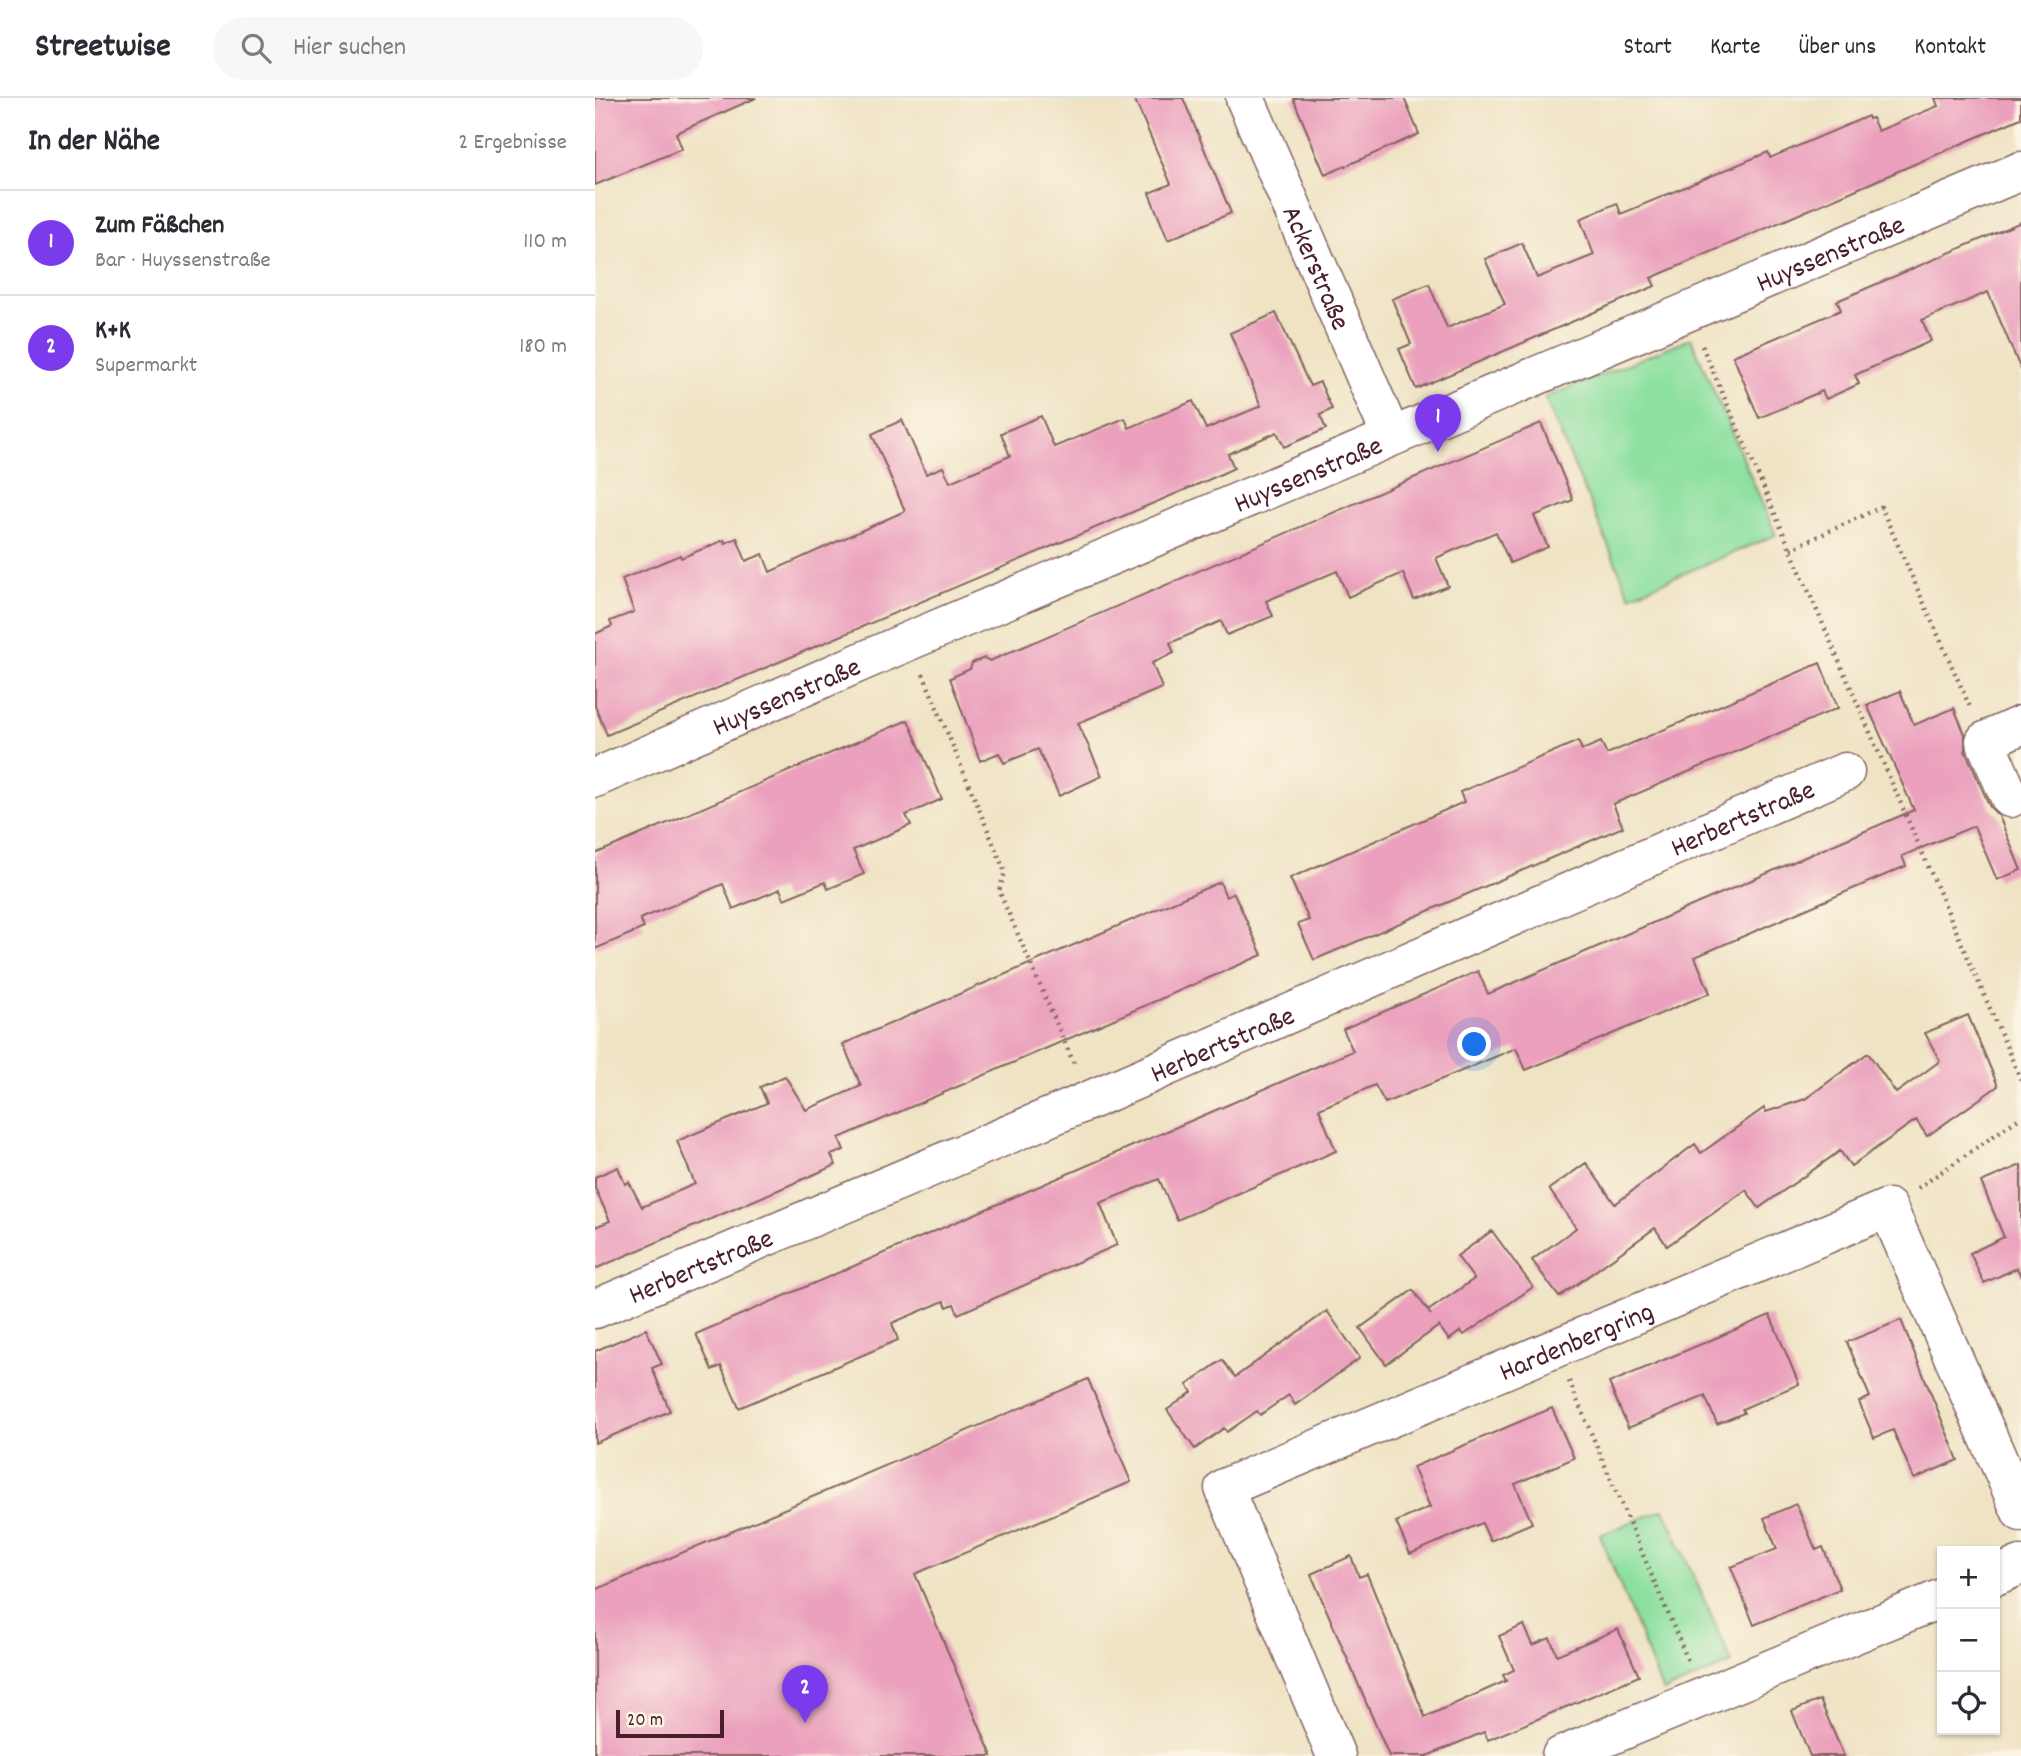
<!DOCTYPE html>
<html lang="de">
<head>
<meta charset="utf-8">
<style>
  :root { --surface:#fff; --page:#f7f7f7; --text:#2b2b33; --muted:#7c7c81; --line:#e1e1e2; --accent:#7c3aed }
  body { margin:0; font-family:Dekko,sans-serif; background:var(--page); color:var(--text) }
  .controls { position:absolute; right:21px; bottom:21px; display:grid; overflow:hidden; border-radius:0px; box-shadow:0 2px 5px #0004 }
  .controls button { width:63px; height:63px; display:grid; place-items:center; padding:0; border:0; border-bottom:2px solid var(--line); background:var(--surface); color:var(--text); font:35px sans-serif }
  .scale { position:absolute; left:21px; bottom:18px; width:108px; box-sizing:border-box; padding-left:7px; border:4px solid #4a1f2b; border-top:0; font-size:19px; line-height:24px; white-space:nowrap; color:#4a1f2b; -webkit-text-stroke:5px #fcf5e5; paint-order:stroke }
  .you { position:absolute; left:880px; top:947px; width:24px; height:24px; margin:-18px; border:5px solid #fff; border-radius:50%; background:#1a73e8; box-shadow:0 0 0 10px #1a73e833 }
  .badge { display:grid; place-items:center; width:46px; height:46px; border-radius:50%; background:var(--accent); color:#fff; font-size:23px; font-weight:700 }
  .pin { position:absolute; translate:-50% -58px; filter:drop-shadow(0 2px 4px #0008) }
  .pin::after { content:''; position:absolute; top:37px; width:24px; height:21px; background:inherit; clip-path:polygon(0 0,100% 0,50% 100%) }
  .list { margin:0; padding:0; list-style:none }
  h2 { display:flex; justify-content:space-between; align-items:center; height:91px; margin:0; padding:0 28px; font-size:30px }
  h2 small { font-size:23px; font-weight:400; color:var(--muted) }
  .list li { display:grid; grid-template-columns:46px 1fr auto; gap:21px; align-items:center; box-sizing:border-box; height:105px; padding:0 28px; border-top:2px solid var(--line) }
  .list b { display:block; font-size:26px; white-space:nowrap }
  .list p { margin:0; font-size:23px; white-space:nowrap; color:var(--muted) }
  .list em { font-size:23px; font-style:normal; color:var(--muted) }
  .icon { flex:none; width:38px; height:38px; fill:none; stroke:currentColor; stroke-width:2; stroke-linecap:round; stroke-linejoin:round }
  .map { position:relative; flex:none; width:1426px; height:1658px; overflow:hidden }
  header { display:flex; align-items:center; gap:42px; box-sizing:border-box; height:98px; padding:0 35px; background:var(--surface); border-bottom:2px solid var(--line) }
  header strong { font-size:33px }
  nav { display:flex; gap:38px; margin-inline-start:auto; font-size:24px }
  .search { width:490px; height:63px; background:var(--page); display:flex; align-items:center; gap:18px; box-sizing:border-box; padding:0 24px; border-radius:38px; color:var(--muted); font-size:26px }
  main { display:flex }
  aside { flex:1; background:var(--surface) }
  .map>svg:first-child { display:block }
  .green { fill:#8de0a0; stroke:#6c8066; stroke-width:2 }
  .building { fill:#eba1bd }
  .lines { fill:none; stroke-linecap:round; stroke-linejoin:round }
  .minor-casing { stroke:#846461; stroke-width:41 }
  .path { stroke:#846461; stroke-width:4.5; stroke-dasharray:2 5; stroke-linecap:butt }
  .minor { stroke:#fff; stroke-width:38 }
  .labels { text-anchor:middle; stroke-width:6; stroke-linejoin:round; paint-order:stroke }
  .street-label { font-size:28px; fill:#4a1f2b; stroke:#fcf5e5 }
</style>
</head>
<body>
<header>
<strong>Streetwise</strong>
<div class="search"><svg class="icon" aria-label="search" viewBox="0 0 24 24"><circle cx="10" cy="10" r="6"/><path d="M15 15l6 6"/></svg>Hier suchen</div>
<nav><a>Start</a><a>Karte</a><a>Über uns</a><a>Kontakt</a></nav>
</header>
<main>
<aside>
<h2>In der Nähe<small>2 Ergebnisse</small></h2>
<ul class="list">
<li><span class="badge">1</span><div><b>Zum Fäßchen</b><p>Bar · Huyssenstraße</p></div><em>110 m</em></li>
<li><span class="badge">2</span><div><b>K+K</b><p>Supermarkt</p></div><em>180 m</em></li>
</ul>
</aside>
<div class="map">
<svg width="1426" height="1658" viewBox="0 0 1426 1658">
  <rect width="100%" height="100%" fill="#fcf5e5"/>
  <filter id="ink" filterUnits="userSpaceOnUse"><feTurbulence type="fractalNoise" baseFrequency=".0143" numOctaves="2"/><feDisplacementMap in="SourceGraphic" scale="14" xChannelSelector="R" yChannelSelector="G"/><feConvolveMatrix kernelMatrix="1 2 1 2 8 2 1 2 1" color-interpolation-filters="sRGB"/></filter>
  <filter id="wash" filterUnits="userSpaceOnUse"><feTurbulence type="fractalNoise" baseFrequency=".00686" numOctaves="4" result="noise"/><feDisplacementMap in="SourceGraphic" scale="28" xChannelSelector="R" yChannelSelector="G"/><feGaussianBlur stdDeviation="1.57" result="paint"/><feColorMatrix in="noise" values="0 0 0 0 0 0 0 0 0 0 0 0 0 0 0 0 0 1.4 0 .05"/><feComposite in="paint" operator="in"/></filter>
  <g filter="url(#wash)">
    <rect width="100%" height="100%" fill="#efe3c4"/>
    <path class="green" d="M 1096,240 L 1181,437 L 1035,498 L 950,300 Z
      M 1069,1411 L 1137,1565 L 1068,1594 L 1005,1437 Z"/>
    <g id="blocks">
      <path class="building" d="M 0,0 L 161,0 L 81,35 L 87,51 L 0,87 Z
        M 539,0 L 588,0 L 636,115 L 573,142 L 554,95 L 576,86 Z
        M 698,0 L 809,0 L 824,36 L 730,77 Z
        M 1340,0 L 1426,0 L 1426,20 L 1056,180 L 1060,188 L 821,291 L 804,251 L 816,246 L 797,201 L 834,186 L 852,230 L 910,206 L 890,161 L 927,145 L 942,180 L 999,157 L 985,121 L 1022,105 L 1026,116 L 1173,54 L 1175,60 L 1273,18 L 1274,21 L 1277,20 L 1283,33 L 1343,8 Z
        M 1426,124 L 1426,272 L 1393,194 L 1327,222 L 1336,243 L 1260,277 L 1264,286 L 1231,301 L 1227,293 L 1164,320 L 1138,258 L 1246,212 L 1242,203 Z
        M 681,215 L 715,288 L 725,284 L 737,311 L 725,317 L 731,331 L 689,349 L 682,334 L 633,356 L 639,370 L 613,382 L 12,637 L 0,608 L 0,536 L 17,528 L 15,523 L 39,514 L 27,481 L 85,457 L 86,460 L 129,442 L 130,445 L 142,440 L 151,463 L 168,456 L 175,474 L 310,413 L 277,336 L 307,322 L 331,376 L 348,369 L 355,384 L 415,358 L 406,335 L 446,318 L 459,349 L 530,320 L 534,330 L 598,303 L 611,331 L 666,308 L 635,235 Z
        M 946,325 L 978,402 L 939,418 L 953,449 L 915,465 L 901,434 L 841,460 L 853,488 L 819,502 L 808,475 L 753,499 L 742,473 L 671,503 L 678,518 L 632,537 L 626,523 L 575,545 L 579,555 L 557,565 L 567,590 L 483,625 L 507,678 L 464,698 L 443,651 L 409,665 L 404,655 L 385,663 L 355,580 L 375,571 L 377,565 L 389,560 L 395,563 Z
        M 1225,565 L 1243,610 L 1018,706 L 1028,729 L 719,862 L 703,826 L 714,822 L 695,780 L 869,704 L 865,694 L 983,643 L 987,652 L 1006,644 L 1012,656 Z
        M 1305,593 L 1319,627 L 1359,610 L 1370,636 L 1370,652 L 1395,709 L 1404,718 L 1426,772 L 1402,782 L 1379,728 L 1307,758 L 1311,768 L 1100,859 L 1115,895 L 931,972 L 921,950 L 790,1005 L 780,987 L 724,1011 L 741,1053 L 582,1122 L 564,1081 L 505,1105 L 522,1147 L 363,1216 L 359,1206 L 352,1209 L 349,1203 L 297,1225 L 303,1242 L 144,1310 L 126,1268 L 117,1272 L 101,1236 L 758,953 L 748,931 L 883,873 L 893,896 L 1319,712 L 1272,607 Z
        M 313,622 L 347,701 L 311,717 L 316,727 L 258,752 L 269,776 L 233,791 L 230,784 L 189,801 L 185,791 L 138,811 L 128,786 L 45,821 L 49,830 L 0,851 L 0,756 Z
        M 625,784 L 631,799 L 639,795 L 667,857 L 244,1040 L 249,1052 L 236,1057 L 241,1067 L 0,1171 L 0,1129 L 15,1123 L 0,1090 L 0,1079 L 23,1069 L 30,1086 L 34,1084 L 47,1109 L 100,1086 L 82,1043 L 172,1005 L 165,989 L 190,978 L 211,1012 L 266,988 L 248,946 Z
        M 1373,917 L 1403,988 L 1332,1038 L 1321,1022 L 1256,1068 L 1245,1053 L 1164,1110 L 1151,1092 L 1072,1148 L 1060,1130 L 964,1199 L 937,1162 L 981,1130 L 954,1091 L 991,1065 L 1020,1106 L 1100,1046 L 1106,1055 L 1169,1010 L 1171,1014 L 1210,1001 L 1273,955 L 1301,995 L 1345,963 L 1330,935 Z
        M 1426,1067 L 1426,1179 L 1422,1170 L 1389,1185 L 1375,1155 L 1409,1139 L 1386,1084 Z
        M 897,1133 L 938,1189 L 869,1237 L 866,1233 L 854,1242 L 844,1228 L 791,1266 L 765,1230 L 818,1192 L 836,1217 L 833,1213 L 879,1181 L 862,1158 Z
        M 732,1213 L 765,1260 L 700,1307 L 694,1297 L 665,1317 L 662,1313 L 632,1334 L 629,1330 L 600,1351 L 572,1312 L 597,1294 L 592,1287 L 627,1262 L 640,1279 Z
        M 1175,1217 L 1204,1286 L 1147,1311 L 1149,1315 L 1122,1326 L 1110,1298 L 1033,1330 L 1014,1285 Z
        M 1306,1222 L 1363,1362 L 1319,1381 L 1298,1332 L 1279,1340 L 1264,1304 L 1275,1299 L 1252,1244 Z
        M 51,1231 L 67,1266 L 57,1270 L 75,1313 L 0,1345 L 0,1253 Z
        M 493,1281 L 536,1384 L 320,1476 L 397,1658 L 0,1658 L 0,1492 Z
        M 957,1310 L 979,1360 L 920,1386 L 937,1425 L 895,1443 L 887,1425 L 815,1456 L 801,1424 L 835,1409 L 818,1369 Z
        M 1201,1406 L 1221,1452 L 1228,1449 L 1245,1491 L 1159,1527 L 1136,1469 L 1182,1451 L 1169,1420 Z
        M 756,1458 L 764,1479 L 772,1476 L 830,1619 L 911,1583 L 908,1577 L 919,1572 L 904,1538 L 929,1527 L 938,1547 L 955,1540 L 962,1557 L 1023,1531 L 1044,1578 L 893,1642 L 889,1634 L 832,1658 L 794,1658 L 716,1476 Z
        M 1225,1602 L 1249,1658 L 1215,1658 L 1197,1613 Z"/>
    </g>
  </g>
  <g filter="url(#ink)">
    <use href="#blocks" fill-opacity="0" stroke="#846461" stroke-width="2"/>
    <g class="lines">
      <g class="minor-casing">
        <g id="minor">
          <path id="s1" d="M 650,0 L 796,338"/>
          <path id="s2" d="M 0,680 L 314,543 L 1426,73"/>
          <path d="M 1415,700 L 1390,643 L 1426,627"/>
          <path id="s3" d="M 0,1211 L 495,1002 L 1250,674"/>
          <path d="M 1400,1478 L 1426,1467"/>
          <path id="s4" d="M 741,1658 L 629,1390 L 1293,1110 L 1426,1414"/>
          <path d="M 966,1658 L 1347,1500"/>
        </g>
      </g>
      <path class="path" d="M 1107,248 L 1426,982
        M 1196,451 L 1286,409 L 1375,609
        M 328,576 L 410,774 L 404,793 L 480,968
        M 1323,1090 L 1426,1019
        M 974,1283 L 1094,1565"/>
      <use href="#minor" class="minor"/>
    </g>
  </g>
  <g class="labels">
    <g class="street-label">
      <text dy="10" stroke="none"><textPath href="#s2" startOffset="1342">Huyssenstraße</textPath></text>
      <text dy="10" stroke="none"><textPath href="#s1" startOffset="184">Ackerstraße</textPath></text>
      <text dy="10" stroke="none"><textPath href="#s2" startOffset="775">Huyssenstraße</textPath></text>
      <text dy="10" stroke="none"><textPath href="#s2" startOffset="208">Huyssenstraße</textPath></text>
      <text dy="10" stroke="none"><textPath href="#s3" startOffset="1248">Herbertstraße</textPath></text>
      <text dy="10" stroke="none"><textPath href="#s3" startOffset="681">Herbertstraße</textPath></text>
      <text dy="10" stroke="none"><textPath href="#s3" startOffset="114">Herbertstraße</textPath></text>
      <text dy="10" stroke="none"><textPath href="#s4" startOffset="672">Hardenbergring</textPath></text>
    </g>
  </g>
</svg>
<div class="controls">
<button>+</button>
<button>−</button>
<button><svg class="icon" aria-label="locate" viewBox="0 0 24 24"><circle cx="12" cy="12" r="6"/><path d="M12 2v4M12 18v4M2 12h4M18 12h4"/></svg></button>
</div>
<div class="scale">20 m</div>
<div class="you"></div>
<div class="pin badge" style="left:843px;top:354px">1</div>
<div class="pin badge" style="left:210px;top:1625px">2</div>
</div>
</main>
</body>
</html>
